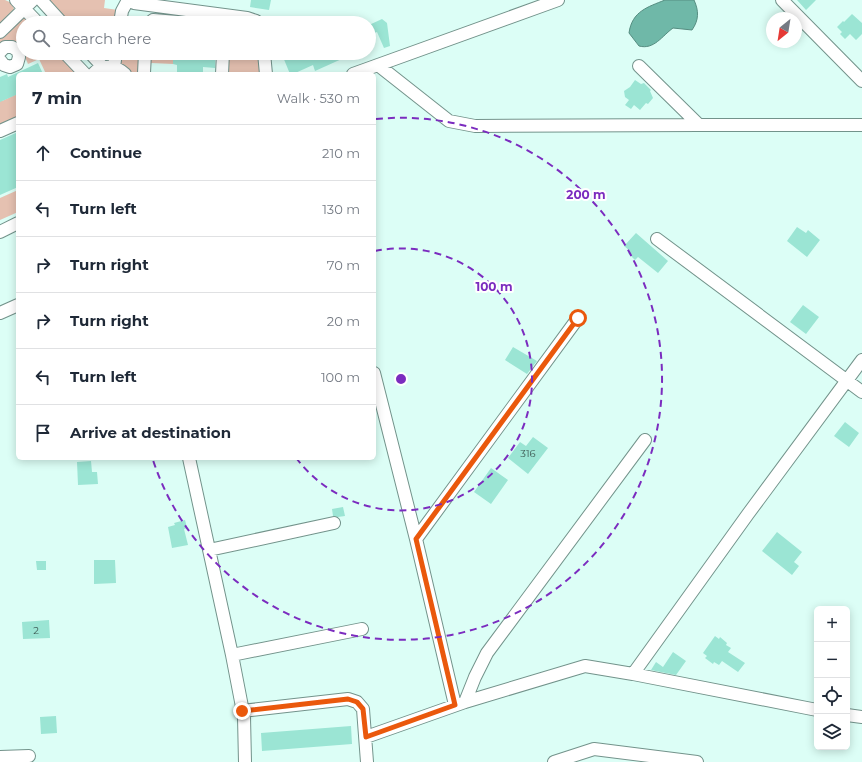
<!DOCTYPE html>
<html lang="en">
<head>
<meta charset="utf-8">
<style>
  :root { --surface:#fff; --page:#f6f6f7; --text:#1f2937; --muted:#747a83; --line:#e0e1e3 }
  body { margin:0; font-family:Montserrat,sans-serif; background:var(--page); color:var(--text) }
  .controls { position:absolute; right:12px; bottom:12px; display:grid; overflow:hidden; border-radius:6px; box-shadow:0 2px 10px #0003 }
  .controls button { width:36px; height:36px; display:grid; place-items:center; padding:0; border:0; border-bottom:1px solid var(--line); background:var(--surface); color:var(--text); font:20px sans-serif }
  .compass { position:absolute; left:766px; top:12px; width:36px; height:36px; border-radius:50%; background:var(--surface); box-shadow:0 2px 10px #0003; rotate:210deg }
  .stop { position:absolute; width:12px; height:12px; margin:-9px; border:3px solid #ea580c; border-radius:50%; background:#fff }
  .stop.end { background:#ea580c; border-color:#fff; box-shadow:0 1px 4px #0008 }
  .list { margin:0; padding:0; list-style:none }
  h2 { display:flex; justify-content:space-between; align-items:center; height:52px; margin:0; padding:0 16px; font-size:17px }
  h2 small { font-size:13px; font-weight:400; color:var(--muted) }
  .list li { display:grid; grid-template-columns:26px 1fr auto; gap:12px; align-items:center; box-sizing:border-box; height:56px; padding:0 16px; border-top:1px solid var(--line) }
  .list b { display:block; font-size:15px; white-space:nowrap }
  .list em { font-size:13px; font-style:normal; color:var(--muted) }
  .icon { flex:none; width:22px; height:22px; fill:none; stroke:currentColor; stroke-width:2; stroke-linecap:round; stroke-linejoin:round }
  .map { position:relative; flex:none; width:862px; height:762px; overflow:hidden }
  .search { position:absolute; background:var(--surface); box-shadow:0 2px 10px #0003; left:16px; top:16px; width:360px; height:44px; display:flex; align-items:center; gap:10px; box-sizing:border-box; padding:0 14px; border-radius:22px; color:var(--muted); font-size:15px }
  .panel { position:absolute; background:var(--surface); box-shadow:0 2px 10px #0003; left:16px; top:72px; width:360px; height:388px; border-radius:6px }
  .map>svg:first-child { display:block }
  .green { fill:#e5c1b1 }
  .water { fill:#6fb8a8; stroke:#568d81 }
  .building { fill:#9be5d4 }
  .lines { fill:none; stroke-linecap:round; stroke-linejoin:round }
  .minor-casing { stroke:#73938b; stroke-width:14 }
  .minor { stroke:#fff; stroke-width:12 }
  .route { stroke:#ea580c; stroke-width:5 }
  .ring { fill:none; stroke:#7b2cbf; stroke-width:2; stroke-dasharray:7 5 }
  .labels { text-anchor:middle; stroke-width:4; stroke-linejoin:round; paint-order:stroke }
  .number-label { font-size:10px; fill:#3c5852 }
  .centre { fill:#7b2cbf; stroke:#fff; stroke-width:2 }
  .ring-label { font-size:12px; text-anchor:middle; font-weight:bold; fill:#7b2cbf; stroke:#fff; stroke-width:4; stroke-linejoin:round; paint-order:stroke }
</style>
</head>
<body>
<div class="map">
<svg width="862" height="762" viewBox="0 0 862 762">
  <rect width="100%" height="100%" fill="#dcfef6"/>
  <path class="green" d="M 0,0 L 5,0 L 12,3 L 14,9 L 0,24 Z
    M 46,0 L 105,0 L 104,8 L 118,10 L 116,23 L 67,23 Z
    M 24,16 L 33,23 L 23,23 L 23,53 L 61,53 L 81,74 L 46,74 L 39,59 L 28,64 L 21,48 L 0,46 L 0,36 Z
    M 120,53 L 142,53 L 139,71 L 138,73 L 129,74 L 119,62 Z
    M 148,53 L 173,54 L 173,64 L 152,63 L 148,65 Z
    M 227,53 L 258,53 L 261,74 L 225,74 Z
    M 17,94 L 18,97 L 18,119 L 0,127 L 0,99 L 2,101 Z
    M 18,190 L 18,212 L 0,220 L 0,198 Z"/>
  <path class="water" d="M 665,0 L 694,0 C 699,11 699,20 692,30 L 673,28 C 662,36 654,50 639,46 L 629,33 C 632,11 648,7 665,0 Z"/>
  <path class="building" d="M 251,0 L 271,0 L 269,10 L 250,7 Z
    M 797,0 L 816,0 L 806,10 Z
    M 852,14 L 862,23 L 862,34 L 856,40 L 850,34 L 845,39 L 840,34 L 842,32 L 837,27 L 843,21 L 844,22 Z
    M 382,19 L 387,23 L 390,46 L 384,48 L 377,32 L 369,35 L 369,25 Z
    M 173,53 L 215,53 L 215,68 L 203,67 L 203,74 L 177,74 L 177,65 L 173,64 Z
    M 292,53 L 355,53 L 315,71 L 313,65 L 293,74 L 290,74 L 283,57 Z
    M 38,63 L 43,74 L 18,74 L 18,94 L 0,102 L 0,77 L 7,74 L 8,77 Z
    M 635,80 L 641,84 L 644,83 L 651,90 L 650,91 L 653,98 L 648,104 L 646,103 L 640,110 L 634,105 L 631,109 L 625,105 L 629,100 L 625,97 L 624,91 L 630,87 Z
    M 18,132 L 18,187 L 0,195 L 0,140 Z
    M 797,227 L 806,233 L 808,230 L 820,240 L 807,257 L 787,241 Z
    M 636,233 L 668,261 L 658,273 L 638,257 L 635,260 L 628,253 L 630,251 L 624,246 Z
    M 803,305 L 819,317 L 806,334 L 790,322 Z
    M 513,347 L 537,361 L 527,374 L 505,360 Z
    M 845,422 L 859,433 L 849,447 L 834,436 Z
    M 533,437 L 548,448 L 528,474 L 508,458 L 520,442 L 526,446 Z
    M 91,461 L 92,472 L 97,472 L 98,484 L 78,485 L 77,462 Z
    M 491,468 L 508,480 L 491,504 L 474,492 Z
    M 343,507 L 345,516 L 338,517 L 333,516 L 332,509 Z
    M 185,520 L 187,528 L 184,529 L 188,545 L 172,548 L 168,527 L 175,525 L 174,523 Z
    M 777,532 L 802,552 L 794,562 L 799,566 L 792,575 L 762,551 Z
    M 94,560 L 115,560 L 116,583 L 94,584 Z
    M 36,561 L 46,561 L 46,570 L 37,570 Z
    M 49,620 L 50,638 L 23,639 L 22,622 Z
    M 715,636 L 719,639 L 720,637 L 727,643 L 726,645 L 731,648 L 728,652 L 745,663 L 738,672 L 722,661 L 719,665 L 714,662 L 713,664 L 705,658 L 707,656 L 703,653 Z
    M 673,652 L 686,661 L 676,675 L 651,670 L 656,662 L 663,667 Z
    M 56,716 L 57,733 L 41,734 L 40,717 Z
    M 351,726 L 352,744 L 262,751 L 261,733 Z"/>
  <g class="lines">
    <g class="minor-casing">
      <path id="minor" d="M 16,0 L 38,23
        M 41,0 L 62,23
        M 128,0 L 134,3 L 247,18 L 256,21 L 257,23
        M 782,0 L 862,81
        M 120,23 L 122,11 L 128,0
        M 149,23 L 153,20 L 189,23
        M 0,32 L 33,0
        M 0,52 L 5,47 L 12,47 L 18,51 L 19,57 L 17,64 L 10,67 L 4,65 L 0,60
        M 65,53 L 85,74
        M 90,53 L 103,67
        M 264,53 L 266,74
        M 378,65 L 449,121 L 475,126 L 699,125 L 862,125
        M 639,66 L 699,125
        M 114,67 L 116,53
        M 144,73 L 145,53
        M 93,74 C 102,64 116,65 125,74
        M 222,74 L 223,53
        M 353,74 L 558,0
        M 0,131 L 18,123
        M 0,232 L 18,223
        M 657,239 L 862,392
        M 0,313 L 18,305
        M 374,373 L 416,539 L 455,705
        M 189,458 L 232,655 L 244,717 L 245,762
        M 416,539 L 578,318
        M 209,550 L 334,523
        M 232,655 L 362,629
        M 633,674 L 748,514 L 862,360
        M 465,702 L 475,677 L 487,653 L 645,440
        M 242,711 L 348,699 L 357,702 L 363,709 L 367,762
        M 847,715 L 862,717
        M 366,737 L 465,702 L 585,666 L 633,674 L 817,710
        M 0,757 L 29,756
        M 554,762 L 594,749 L 697,762"/>
    </g>
    <use href="#minor" class="minor"/>
  </g>
  <g class="lines">
    <path class="route" d="M 242,711 L 348,699 L 357,702 L 363,709 L 366,737 L 455,705 L 416,539 L 578,318"/>
  </g>
  <g class="ring">
    <path d="M375 251A131 131 0 1 1 297 459"/>
    <path d="M376 119A261 261 0 1 1 153 460"/>
  </g>
  <g class="labels">
    <g class="number-label">
      <text x="528" y="457">316</text>
      <text x="36" y="634">2</text>
    </g>
  </g>
  <circle cx="401" cy="379" r="6" class="centre"/>
  <g class="ring-label">
    <text x="586" y="199">200 m</text>
    <text x="494" y="291">100 m</text>
  </g>
</svg>
<div class="controls">
<button>+</button>
<button>−</button>
<button><svg class="icon" aria-label="locate" viewBox="0 0 24 24"><circle cx="12" cy="12" r="6"/><path d="M12 2v4M12 18v4M2 12h4M18 12h4"/></svg></button>
<button><svg class="icon" aria-label="layers" viewBox="0 0 24 24"><path d="M12 4l9 5-9 5-9-5zM3 14l9 5 9-5"/></svg></button>
</div>
<svg class="compass" viewBox="-18 -18 36 36"><path d="M0-13l5 13h-10z" fill="#e53935"/><path d="M0 13l5-13h-10z" fill="#747a83"/></svg>
<div class="stop" style="left:578px;top:318px"></div>
<div class="stop end" style="left:242px;top:711px"></div>
<div class="search"><svg class="icon" aria-label="search" viewBox="0 0 24 24"><circle cx="10" cy="10" r="6"/><path d="M15 15l6 6"/></svg>Search here</div>
<section class="panel">
<h2>7 min<small>Walk · 530 m</small></h2>
<ul class="list">
<li><svg class="icon" aria-label="ahead" viewBox="0 0 24 24"><path d="M12 20V5M6 11l6-6 6 6"/></svg><div><b>Continue</b></div><em>210 m</em></li>
<li><svg class="icon" aria-label="left" viewBox="0 0 24 24"><path d="M17 20v-9H6M10 6l-5 5 5 5"/></svg><div><b>Turn left</b></div><em>130 m</em></li>
<li><svg class="icon" aria-label="right" viewBox="0 0 24 24"><path d="M7 20v-9h11M14 6l5 5-5 5"/></svg><div><b>Turn right</b></div><em>70 m</em></li>
<li><svg class="icon" aria-label="right" viewBox="0 0 24 24"><path d="M7 20v-9h11M14 6l5 5-5 5"/></svg><div><b>Turn right</b></div><em>20 m</em></li>
<li><svg class="icon" aria-label="left" viewBox="0 0 24 24"><path d="M17 20v-9H6M10 6l-5 5 5 5"/></svg><div><b>Turn left</b></div><em>100 m</em></li>
<li><svg class="icon" aria-label="arrive" viewBox="0 0 24 24"><path d="M6 21V4h12l-3 4 3 4H6"/></svg><div><b>Arrive at destination</b></div></li>
</ul>
</section>
</div>
</body>
</html>
